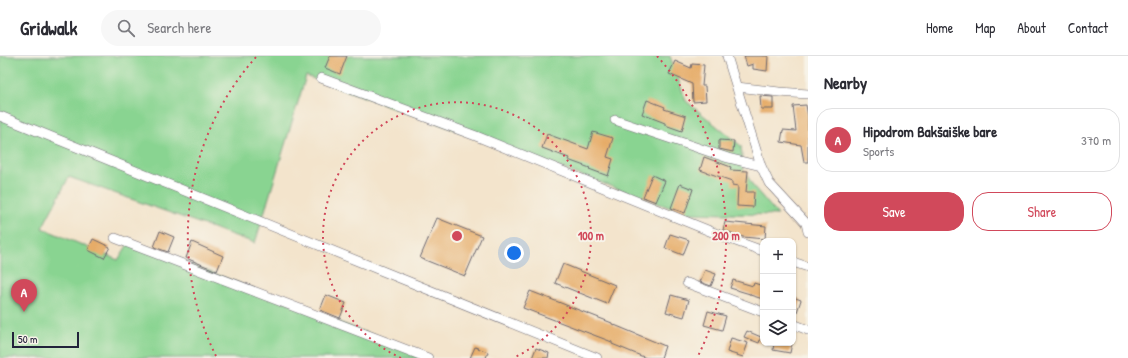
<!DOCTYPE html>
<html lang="en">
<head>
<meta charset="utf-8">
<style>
  :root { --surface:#fff; --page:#f7f7f7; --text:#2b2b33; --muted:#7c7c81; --line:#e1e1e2; --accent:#d1495b }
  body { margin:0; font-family:"Patrick Hand",sans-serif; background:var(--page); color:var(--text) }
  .controls { position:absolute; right:12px; bottom:12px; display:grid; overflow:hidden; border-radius:8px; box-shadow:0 1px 3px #0004 }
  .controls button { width:36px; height:36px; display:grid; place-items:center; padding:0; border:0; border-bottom:1px solid var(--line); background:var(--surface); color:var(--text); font:20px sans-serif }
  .scale { position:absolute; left:12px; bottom:10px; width:67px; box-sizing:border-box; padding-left:4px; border:2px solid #22223b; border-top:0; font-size:11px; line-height:14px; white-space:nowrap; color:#22223b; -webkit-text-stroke:3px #f7f3e8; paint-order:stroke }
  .you { position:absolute; left:514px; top:197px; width:14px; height:14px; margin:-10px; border:3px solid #fff; border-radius:50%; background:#1a73e8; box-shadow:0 0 0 6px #1a73e833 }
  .badge { display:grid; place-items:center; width:26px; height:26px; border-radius:50%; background:var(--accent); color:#fff; font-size:13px; font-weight:700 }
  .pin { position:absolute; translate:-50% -33px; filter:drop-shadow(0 1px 2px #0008) }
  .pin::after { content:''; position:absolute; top:21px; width:14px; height:12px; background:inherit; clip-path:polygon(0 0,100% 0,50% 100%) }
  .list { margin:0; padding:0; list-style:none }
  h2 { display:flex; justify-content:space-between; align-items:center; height:52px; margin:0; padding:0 16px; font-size:17px }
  h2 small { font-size:13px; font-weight:400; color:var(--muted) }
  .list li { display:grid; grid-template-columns:26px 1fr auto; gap:12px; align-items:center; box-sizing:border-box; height:64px; margin:0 8px 8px; padding:0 8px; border:1px solid var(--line); border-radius:16px }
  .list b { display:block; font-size:15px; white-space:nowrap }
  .list p { margin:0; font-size:13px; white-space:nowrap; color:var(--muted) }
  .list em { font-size:13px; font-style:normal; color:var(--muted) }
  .actions { display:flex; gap:8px; padding:12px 16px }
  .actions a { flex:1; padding:9px 0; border:1px solid var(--accent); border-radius:16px; text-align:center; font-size:14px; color:var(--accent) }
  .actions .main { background:var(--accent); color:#fff }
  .icon { flex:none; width:22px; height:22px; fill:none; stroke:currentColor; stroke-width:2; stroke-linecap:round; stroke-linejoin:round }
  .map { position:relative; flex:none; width:808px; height:302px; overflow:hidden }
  header { display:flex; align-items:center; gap:24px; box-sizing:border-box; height:56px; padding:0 20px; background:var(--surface); border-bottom:1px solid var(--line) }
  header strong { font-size:19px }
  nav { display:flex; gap:22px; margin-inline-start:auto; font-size:14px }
  .search { width:280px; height:36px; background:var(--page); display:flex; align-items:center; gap:10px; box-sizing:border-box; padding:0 14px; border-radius:22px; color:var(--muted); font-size:15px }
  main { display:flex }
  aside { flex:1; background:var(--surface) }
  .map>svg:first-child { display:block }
  .green { fill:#89d491; stroke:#567b66 }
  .building { fill:#e6ac68 }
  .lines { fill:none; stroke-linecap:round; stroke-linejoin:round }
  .minor-casing { stroke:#6b666e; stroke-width:10 }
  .minor { stroke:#fff; stroke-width:9 }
  .ring { fill:none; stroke:#d1495b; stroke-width:2; stroke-dasharray:2 4 }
  .centre { fill:#d1495b; stroke:#f7f3e8; stroke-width:2 }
  .ring-label { font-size:12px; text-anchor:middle; font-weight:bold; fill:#d1495b; stroke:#f7f3e8; stroke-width:4; stroke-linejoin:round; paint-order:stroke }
</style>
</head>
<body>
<header>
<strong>Gridwalk</strong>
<div class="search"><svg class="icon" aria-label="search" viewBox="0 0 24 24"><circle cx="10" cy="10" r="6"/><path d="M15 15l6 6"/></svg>Search here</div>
<nav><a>Home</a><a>Map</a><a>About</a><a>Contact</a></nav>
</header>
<main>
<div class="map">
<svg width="808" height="302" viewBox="0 0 808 302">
  <rect width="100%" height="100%" fill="#f7f3e8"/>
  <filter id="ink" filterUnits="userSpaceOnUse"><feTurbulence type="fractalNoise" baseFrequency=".025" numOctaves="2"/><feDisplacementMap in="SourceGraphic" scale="8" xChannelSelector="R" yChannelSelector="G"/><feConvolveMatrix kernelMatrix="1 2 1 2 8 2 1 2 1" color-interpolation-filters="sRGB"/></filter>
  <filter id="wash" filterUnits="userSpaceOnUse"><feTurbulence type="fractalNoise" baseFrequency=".012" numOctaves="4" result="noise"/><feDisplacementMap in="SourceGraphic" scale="16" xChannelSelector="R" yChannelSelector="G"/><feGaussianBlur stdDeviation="0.9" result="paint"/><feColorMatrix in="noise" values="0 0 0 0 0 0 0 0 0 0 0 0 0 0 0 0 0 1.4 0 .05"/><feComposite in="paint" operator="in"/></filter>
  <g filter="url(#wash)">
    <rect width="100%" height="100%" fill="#f3e4cc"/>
    <path class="green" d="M 0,0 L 670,0 L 686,45 L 741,90 L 743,112 L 753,130 L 778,159 L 685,157 L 306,20 L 255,187 L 69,121 L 42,172 L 118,204 L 130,185 L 431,302 L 0,302 Z"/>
    <g id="blocks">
      <path class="building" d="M 330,0 L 347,0 L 340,18 L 325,12 Z
        M 744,0 L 768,0 L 767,15 L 753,13 L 753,8 L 747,10 Z
        M 675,5 L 691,12 L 692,8 L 704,9 L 702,30 L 705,30 L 706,45 L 693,46 L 692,28 L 669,18 Z
        M 760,40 L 773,41 L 773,53 L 761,53 Z
        M 647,44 L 665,51 L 664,53 L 686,60 L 682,75 L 665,69 L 665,67 L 642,58 Z
        M 806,49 L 808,61 L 808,106 L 804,106 L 801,89 L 781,86 L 783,74 L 796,75 L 793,50 Z
        M 593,76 L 613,82 L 607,101 L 613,103 L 608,120 L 589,113 L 590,112 L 568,104 L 569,102 L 542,92 L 547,78 L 588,93 Z
        M 719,84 L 734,85 L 733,96 L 719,93 Z
        M 704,101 L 731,111 L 730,114 L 748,115 L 746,136 L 754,136 L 753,151 L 737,150 L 738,130 L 732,129 L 732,125 L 700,114 Z
        M 652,119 L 665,125 L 656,146 L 643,141 Z
        M 680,128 L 693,133 L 685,157 L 671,152 Z
        M 437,162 L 482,180 L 465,220 L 420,202 Z
        M 725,166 L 766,170 L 765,183 L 743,181 L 723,174 Z
        M 160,175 L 174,181 L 168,196 L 154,191 Z
        M 670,178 L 689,184 L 683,199 L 665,192 Z
        M 93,183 L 110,191 L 104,202 L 88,194 Z
        M 192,186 L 223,200 L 217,215 L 186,202 Z
        M 563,208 L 615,229 L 607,248 L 555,227 Z
        M 705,214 L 716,218 L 711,230 L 700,226 Z
        M 733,224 L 753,230 L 754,227 L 763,230 L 763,243 L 750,239 L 750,238 L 730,232 Z
        M 530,235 L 612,267 L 612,268 L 665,290 L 661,302 L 646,302 L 612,288 L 612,286 L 523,252 Z
        M 326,239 L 346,247 L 340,262 L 320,254 Z
        M 671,239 L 689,244 L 684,261 L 666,256 Z
        M 793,241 L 801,244 L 795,262 L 793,262 Z
        M 708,255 L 726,260 L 722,274 L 704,269 Z
        M 747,275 L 761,281 L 759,287 L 744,281 Z
        M 731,282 L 748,287 L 743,301 L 727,296 Z
        M 774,287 L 792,287 L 790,297 L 773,294 Z
        M 475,291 L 488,296 L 486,302 L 470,302 Z
        M 536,292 L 549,297 L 548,302 L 532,302 Z"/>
    </g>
  </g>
  <g filter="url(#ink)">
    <use href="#blocks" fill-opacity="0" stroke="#6b666e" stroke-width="1"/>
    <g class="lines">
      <g class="minor-casing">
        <path id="minor" d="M 727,0 L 761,110 L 769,127 L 806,167 L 808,176
          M 321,22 L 476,80 L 722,180 L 763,195
          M 737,31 L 779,36 L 808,38
          M 0,60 L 597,302
          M 615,64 L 728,102 L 761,110
          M 115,182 L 428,302
          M 793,206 L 808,211
          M 687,227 L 763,256
          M 793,268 L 808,274"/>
      </g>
      <use href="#minor" class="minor"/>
    </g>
  </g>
  <g class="ring">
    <path d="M401 302A134 134 0 1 1 513 302"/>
    <path d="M216 300A269 269 0 0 1 257 0M657 0A269 269 0 0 1 698 300"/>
  </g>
  <circle cx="457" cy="180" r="6" class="centre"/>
  <g class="ring-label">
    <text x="591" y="184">100 m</text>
    <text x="726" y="184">200 m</text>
  </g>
</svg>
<div class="controls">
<button>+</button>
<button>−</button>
<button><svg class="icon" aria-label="layers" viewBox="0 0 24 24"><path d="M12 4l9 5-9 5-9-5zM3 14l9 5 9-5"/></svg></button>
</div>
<div class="scale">50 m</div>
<div class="you"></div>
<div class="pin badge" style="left:24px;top:256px">A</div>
</div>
<aside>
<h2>Nearby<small></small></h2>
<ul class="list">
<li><span class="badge">A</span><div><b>Hipodrom Bakšaiške bare</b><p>Sports</p></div><em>370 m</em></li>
</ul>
<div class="actions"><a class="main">Save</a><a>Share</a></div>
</aside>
</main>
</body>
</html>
